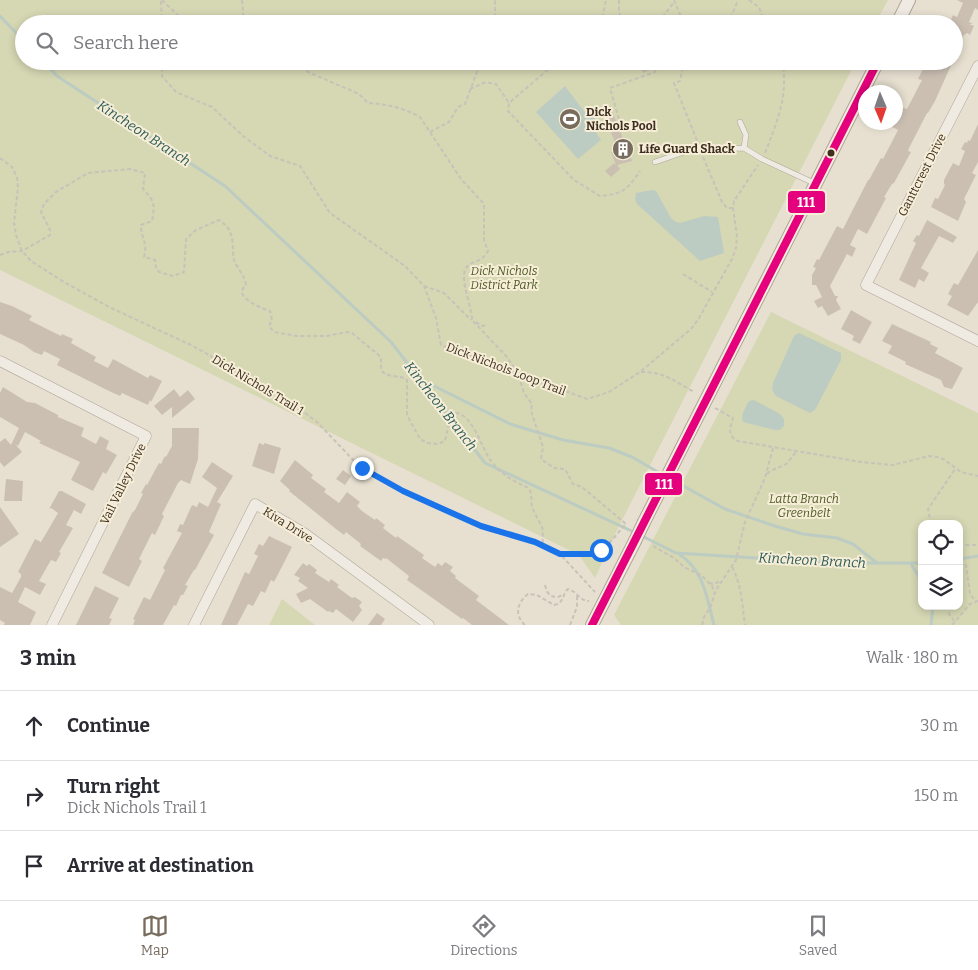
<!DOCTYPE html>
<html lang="en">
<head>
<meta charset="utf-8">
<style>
  :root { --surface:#fff; --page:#f2f2f3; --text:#2b2b33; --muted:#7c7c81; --line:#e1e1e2; --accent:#786c5e }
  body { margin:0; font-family:Bitter,serif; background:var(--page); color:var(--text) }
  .controls { position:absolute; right:15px; bottom:15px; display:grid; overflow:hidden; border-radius:10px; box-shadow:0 2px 8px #0003 }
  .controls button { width:45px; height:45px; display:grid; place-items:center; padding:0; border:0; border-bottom:1px solid var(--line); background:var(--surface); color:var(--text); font:25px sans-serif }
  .compass { position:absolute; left:858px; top:85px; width:45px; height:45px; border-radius:50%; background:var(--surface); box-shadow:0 2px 8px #0003; rotate:178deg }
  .stop { position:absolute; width:15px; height:15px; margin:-11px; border:4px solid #1a73e8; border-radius:50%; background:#fff }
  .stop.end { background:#1a73e8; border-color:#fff; box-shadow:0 1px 5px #0008 }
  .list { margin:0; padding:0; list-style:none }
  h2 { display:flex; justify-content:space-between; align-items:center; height:65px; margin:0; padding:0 20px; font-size:21px }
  h2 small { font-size:16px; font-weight:400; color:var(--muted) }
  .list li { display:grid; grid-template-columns:32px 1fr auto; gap:15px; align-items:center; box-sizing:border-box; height:70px; padding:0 20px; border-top:1px solid var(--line) }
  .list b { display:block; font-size:19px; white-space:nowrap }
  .list p { margin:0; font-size:16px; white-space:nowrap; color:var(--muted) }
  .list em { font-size:16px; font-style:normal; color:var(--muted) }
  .icon { flex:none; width:28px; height:28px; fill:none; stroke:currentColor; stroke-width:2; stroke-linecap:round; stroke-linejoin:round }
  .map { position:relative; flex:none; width:978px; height:625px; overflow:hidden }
  .search { position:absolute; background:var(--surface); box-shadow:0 2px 8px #0003; left:15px; right:15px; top:15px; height:55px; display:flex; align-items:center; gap:12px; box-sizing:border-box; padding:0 18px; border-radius:28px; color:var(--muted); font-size:19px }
  .sheet { height:275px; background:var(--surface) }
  nav { display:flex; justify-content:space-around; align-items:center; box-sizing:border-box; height:70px; border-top:1px solid var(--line); background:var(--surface); font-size:14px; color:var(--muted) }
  nav a { display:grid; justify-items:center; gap:2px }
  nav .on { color:var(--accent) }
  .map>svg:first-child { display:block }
  .green { fill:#d6d7b3; fill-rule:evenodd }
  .water { fill:#bcccc2 }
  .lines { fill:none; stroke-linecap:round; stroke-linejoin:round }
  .stream { stroke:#bcccc2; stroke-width:3 }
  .building { fill:#cbbfb2 }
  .service-casing { stroke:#ada599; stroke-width:6 }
  .minor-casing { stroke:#ada599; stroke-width:11 }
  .tertiary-casing { stroke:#ada599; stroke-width:14 }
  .path { stroke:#c8c2b9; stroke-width:2; stroke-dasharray:4 2.5; stroke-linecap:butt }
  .service { stroke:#efebe3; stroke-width:5 }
  .minor { stroke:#efebe3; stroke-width:10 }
  .tertiary { stroke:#efebe3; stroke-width:12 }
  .tertiary-bridge-casing { stroke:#ada599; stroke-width:14; stroke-linecap:butt }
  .tertiary-bridge { stroke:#efebe3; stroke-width:12 }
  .bus-1-casing { stroke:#f7eed8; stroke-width:11 }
  .bus-1 { stroke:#e5007d; stroke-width:8 }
  .route { stroke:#1a73e8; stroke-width:6 }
  .bus-dot { fill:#3d2e20; stroke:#f7eed8; stroke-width:2 }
  .labels { text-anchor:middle; stroke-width:4; stroke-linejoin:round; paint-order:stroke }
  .poi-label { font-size:12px; font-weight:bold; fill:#3d2e20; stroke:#f7eed8; text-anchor:start }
  .street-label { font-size:12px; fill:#3d2e20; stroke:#f7eed8 }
  .park-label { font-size:12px; font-style:italic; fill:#4d5a26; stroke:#f7eed8 }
  .water-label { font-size:14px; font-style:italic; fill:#2f5d5a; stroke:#f7eed8 }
  .line-badge { stroke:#f7eed8; stroke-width:2 }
  .badge-label { font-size:14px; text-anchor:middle; font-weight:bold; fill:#fff }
</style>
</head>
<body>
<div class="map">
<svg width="978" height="625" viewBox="0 0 978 625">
  <rect width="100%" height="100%" fill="#e7e0d1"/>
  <path class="green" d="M 0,0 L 888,0 L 875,24 L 24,24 L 24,61 L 856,61 L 616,532 L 595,578 L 579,555 L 0,270 Z
    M 771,312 L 978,413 L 978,625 L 621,625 L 614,615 ZM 922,524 L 959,524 L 959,606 L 922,606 Z
    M 282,599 L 315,625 L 269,625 Z"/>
  <path class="water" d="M 565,86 L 586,114 L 590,111 L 600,127 L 595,131 L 601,140 L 578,159 L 536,112 Z
    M 652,190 L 656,191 L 671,218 L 676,222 L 680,223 L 704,216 L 718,217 L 724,253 L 700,261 L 637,204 L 635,199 L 636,193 Z
    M 799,333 L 841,353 L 841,360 L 815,410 L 810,413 L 776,396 L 772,390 L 773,383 L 794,336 Z
    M 754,400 L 780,414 L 784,419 L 784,426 L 780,430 L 775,430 L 743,422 C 740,415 746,407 749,401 Z"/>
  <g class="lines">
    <path class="stream" d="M 0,16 L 24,41
      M 43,61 L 57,76 L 225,186 L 391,342 L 485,463 L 636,533
      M 422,380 L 510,424 L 563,440 L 609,448 L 632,457 L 663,475
      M 669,478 L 725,509 L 775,526 L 803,534 L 837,538 L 853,544 L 877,563
      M 642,536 L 676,553 L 839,563 L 922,563
      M 679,554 C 704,570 707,598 714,625
      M 959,559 L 978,556
      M 911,564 L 922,582
      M 931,625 L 933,606"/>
  </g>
  <path class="building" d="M 957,0 L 978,0 L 978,10 L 975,8 L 969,22 L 973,24 L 969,24 L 974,26 L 970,35 L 967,33 L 964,35 L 954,53 L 954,24 L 949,24 L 953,15 L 957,17 L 963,3 Z
    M 639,61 L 651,61 L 654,68 L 643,73 Z
    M 927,61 L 953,61 L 935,101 L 928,113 L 927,113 L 909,148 L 908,151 L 911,152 L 894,183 L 892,184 L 884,197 L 886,198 L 867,234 L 858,229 L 850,245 L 856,248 L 852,257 L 847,254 L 830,286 L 835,296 L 838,296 L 836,300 L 841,309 L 828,316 L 822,306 L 818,308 L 814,301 L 822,297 L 816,285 L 812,285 L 812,275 L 816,268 L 813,267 L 817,259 L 819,260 L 837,226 L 843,229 L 868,180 L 869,180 L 881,158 L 883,159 L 898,130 L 883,122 L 896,122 L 896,111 L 898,106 L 907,109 L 922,80 L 918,79 Z
    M 610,106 L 632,161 L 617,165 L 620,169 L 611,177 L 605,171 L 614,163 L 616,165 L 611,152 L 618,150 L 602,110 Z
    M 978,124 L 978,162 L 972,173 L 976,175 L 964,199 L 966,202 L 958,221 L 931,207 L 935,198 L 938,199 L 945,185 L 944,184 L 944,180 L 953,163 L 959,166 L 965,151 L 961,149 L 965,142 L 967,143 L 968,140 L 970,141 Z
    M 927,220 L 957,237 L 953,243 L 939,236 L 921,268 L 929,273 L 924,282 L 919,279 L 915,288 L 899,280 L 916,243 L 913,241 L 917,235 L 919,236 Z
    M 978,250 L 978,302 L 968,316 L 947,305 L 952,296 L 948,294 L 954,283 L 958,285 Z
    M 0,302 L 12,306 L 32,316 L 29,320 L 61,336 L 62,334 L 73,339 L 71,343 L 96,357 L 94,361 L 108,368 L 113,359 L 148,378 L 150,375 L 162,381 L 151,402 L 150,400 L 148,405 L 122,393 L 120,396 L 109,391 L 57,365 L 60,359 L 44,351 L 42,355 L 34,352 L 24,345 L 0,334 Z
    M 851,310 L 872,322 L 860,344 L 852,340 L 854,336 L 841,329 Z
    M 892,324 L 931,342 L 930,344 L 938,348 L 935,353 L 963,368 L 952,389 L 944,387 L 941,380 L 905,364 L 906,362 L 888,353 L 892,346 L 882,341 Z
    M 3,387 L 27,402 L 35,403 L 58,415 L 58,417 L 84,428 L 81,436 L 96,444 L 100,436 L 109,441 L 106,449 L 117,455 L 106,474 L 103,472 L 93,491 L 71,480 L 80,462 L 39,443 L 41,441 L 25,432 L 18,446 L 15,444 L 22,452 L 4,467 L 0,462 L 0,442 L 5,438 L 11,445 L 19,428 L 0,417 L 0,393 Z
    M 174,389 L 180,397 L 188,390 L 195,399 L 172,418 L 172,407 L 162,415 L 154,406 Z
    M 172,428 L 199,428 L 198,459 L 190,484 L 181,480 L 178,483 L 162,514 L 164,516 L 155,535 L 152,533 L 139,559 L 142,561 L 129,587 L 102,573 L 132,513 L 135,510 L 143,494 L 141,493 L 146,484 L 147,485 L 159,463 L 161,464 L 165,456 L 166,457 L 172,446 Z
    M 259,443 L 264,445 L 264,443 L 281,448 L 274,474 L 252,466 Z
    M 295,460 L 313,475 L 311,478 L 326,489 L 324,492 L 339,503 L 347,492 L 360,502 L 357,506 L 362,511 L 375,520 L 376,518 L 385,525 L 383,528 L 396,538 L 397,536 L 424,555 L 422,558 L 435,567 L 438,563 L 442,566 L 445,562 L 453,567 L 450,571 L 456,576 L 455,578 L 479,596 L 476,600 L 509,625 L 472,625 L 463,618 L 462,619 L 407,580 L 409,576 L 386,558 L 385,559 L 383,558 L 381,561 L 360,546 L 361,544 L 346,532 L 344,535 L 336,529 L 289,491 L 290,490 L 280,481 Z
    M 212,462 L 233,476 L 217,502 L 221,504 L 209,532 L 214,535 L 195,570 L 194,570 L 185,585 L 188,586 L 183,595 L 181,595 L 176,606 L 174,605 L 163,625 L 133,625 L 135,620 L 133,619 L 144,597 L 150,600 L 165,570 L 163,568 L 182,533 L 177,531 L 180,524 L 183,525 L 192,505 L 197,507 L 199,502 L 208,507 L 217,488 L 202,477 Z
    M 343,470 L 351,476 L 345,485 L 336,479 Z
    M 6,479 L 23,481 L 22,501 L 4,501 Z
    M 59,491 L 62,491 L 86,504 L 81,514 L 74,510 L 66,525 L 73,528 L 59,552 L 61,553 L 56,562 L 51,560 L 39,581 L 46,584 L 40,595 L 25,587 L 18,602 L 36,612 L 30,625 L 4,625 L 5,623 L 0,620 L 0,587 L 12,593 L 21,577 L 21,574 L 18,572 L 35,539 L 41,542 L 58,513 L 51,508 L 49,509 Z
    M 0,507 L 19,534 L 0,547 Z
    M 269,536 L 292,547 L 274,582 L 271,580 L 265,593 L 261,591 L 253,606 L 248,604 L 237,625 L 221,625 L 245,572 L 249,574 L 258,556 L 254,554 L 259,544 L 263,546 Z
    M 303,563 L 307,566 L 309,564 L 317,570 L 315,573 L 329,582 L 331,579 L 339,585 L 337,587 L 352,598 L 355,597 L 362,602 L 359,606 L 362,610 L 353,622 L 336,609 L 333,613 L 329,611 L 328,612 L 310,599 L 301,603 L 296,594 L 308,588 L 298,581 L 300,578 L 294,575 Z
    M 95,586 L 119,598 L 109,618 L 112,619 L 109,625 L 76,625 Z
    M 377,613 L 385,619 L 381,625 L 368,625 Z"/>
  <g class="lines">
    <g class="service-casing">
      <path id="service" d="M 740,122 L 746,135 L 744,148
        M 655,162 L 687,151 L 700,149 L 744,148 L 762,159 L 816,184"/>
    </g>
    <g class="minor-casing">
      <path id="minor" d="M 978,66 L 866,285 L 978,341
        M 0,361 L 146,436 L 52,625
        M 194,625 L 255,504 L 304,533 L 429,625"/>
    </g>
    <g class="tertiary-casing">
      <path id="tertiary" d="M 897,24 L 909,0
        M 644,522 L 878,61
        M 592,625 L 635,541"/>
    </g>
    <path class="path" d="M 162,0 L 187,24
      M 242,0 L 244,24
      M 619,0 L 619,12 L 623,24
      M 674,0 L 684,24
      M 749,0 L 759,7 L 765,24
      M 161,1 L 162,24
      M 495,24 L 495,0
      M 601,24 L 606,0
      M 665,24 L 664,15 L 675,1
      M 728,24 L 738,0
      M 162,61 L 162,76 L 176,92 L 212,107 L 243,136 L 270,156 L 300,166 L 330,213 L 405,266 L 424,286 L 436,318 L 441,345 L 587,399 L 609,392 L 640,372 L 691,329 L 699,318 L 732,259 L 736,248 L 737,237 L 733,208 L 734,201 L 758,165
      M 558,61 L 509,103 L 508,111 L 574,180 L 600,196 C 623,194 627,190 640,171
      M 672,61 L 683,67 L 680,81 L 674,83 L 698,143
      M 683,67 L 687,61
      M 470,89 L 486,82 L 496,84 L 509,103
      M 619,119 L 610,88 L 655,72 L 658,61
      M 430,132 L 449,122 L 458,107 L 465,104 L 481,61
      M 765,153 C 777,122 789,95 782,61
      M 703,157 L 722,202 L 727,208 L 733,208
      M 0,158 L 12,167 L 17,177 L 18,188 L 14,223 L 16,235 L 22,251 L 31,261 L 64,282 L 109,307 L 193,346 L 290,401 L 318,423 L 357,464 L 368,472 L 403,491 L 443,509 L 481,526 L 535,542 L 560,554 L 595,592
      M 0,255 L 8,252 L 22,251 L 50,235 L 50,230 L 41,212 L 44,204 L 56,192 L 88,173 L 130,169 L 145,173 L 143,189 C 155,202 155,204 152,221 L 141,225 C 141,240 148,241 144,257 L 155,260 L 156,267 L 159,272 L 173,276 L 184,272 L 186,239 L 196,230 L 219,220 C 224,224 228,226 230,232 C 234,240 232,251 234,260 C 237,268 245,276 246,285 C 244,287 242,289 242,292 C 242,300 263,309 270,311 L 272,320 L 269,326 L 274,332 L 297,336 L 327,336 L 346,332 L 352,333 L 381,357 L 381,370 C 389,379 398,374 407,380 L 407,415 L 420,439 L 427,443 L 438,444 L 445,441 L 451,413 C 472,409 481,448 491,461 C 501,474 514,482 529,488 C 532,494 531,500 532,506 C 534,514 539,520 542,527 C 544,533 541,541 544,546 C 552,560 591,556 602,549 C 611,543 618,532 626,524 L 582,487 L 573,484 L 565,469 L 554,468 L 541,459 L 543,447 L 531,411 L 532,404 L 524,393 L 518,374 L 507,357 L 472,320 C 472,306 459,279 466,268 C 473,259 481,264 488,251 L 484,240 L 484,204 L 461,179 L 420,117 C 404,108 386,104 368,103 L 359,94 L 308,72 L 297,61
      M 683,274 L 712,292
      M 424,286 L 444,293 L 468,317 L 472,320
      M 476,322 L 482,326 L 486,325
      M 641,372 C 665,372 674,381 694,392
      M 715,408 L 733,418 C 730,427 727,436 738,441 L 861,462 L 893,465 L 929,456 L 937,457 L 943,459 L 961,472 L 978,476
      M 767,474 C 773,468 780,468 786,464 C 790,461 792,455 797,452
      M 931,524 L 928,509 L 955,469
      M 959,545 L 978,545
      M 653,546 L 674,558 L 684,567 L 701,575 L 712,586 L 715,594
      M 959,562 L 966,565 L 970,594 L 976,602
      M 732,567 C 742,586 742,604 745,625
      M 709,583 L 713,584 L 721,581
      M 545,585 C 547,593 549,597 558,597 L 564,594
      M 948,606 L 949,614 L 954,621
      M 525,625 C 514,615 517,603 528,594 L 537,595 L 554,605 C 564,604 562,594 568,589 C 577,591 579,601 589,601
      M 570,625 L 577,607 L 577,595
      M 702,625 L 704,617 L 710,608 L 716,590 L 736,560 L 745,522 L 765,478 L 773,448
      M 952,625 L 970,604 L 978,601"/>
    <use href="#service" class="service"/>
    <use href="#minor" class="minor"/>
    <use href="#tertiary" class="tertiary"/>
    <g class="tertiary-bridge-casing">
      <path id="tertiary-bridge" d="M 635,541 L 644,522"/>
    </g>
    <use href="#tertiary-bridge" class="tertiary-bridge"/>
    <g class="bus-1-casing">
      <path id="bus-1" d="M 592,625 L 878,61"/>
    </g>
    <use href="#bus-1" class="bus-1"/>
  </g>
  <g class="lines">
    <path class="route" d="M 362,468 L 403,491 L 443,509 L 481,526 L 535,542 L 560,554 L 591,554 L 601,550"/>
  </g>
  <defs>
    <g id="stadium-disc" transform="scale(1.125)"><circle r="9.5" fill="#786c5e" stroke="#f7eed8"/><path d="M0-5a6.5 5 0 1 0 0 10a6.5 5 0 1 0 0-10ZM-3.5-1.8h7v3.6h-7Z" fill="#fff"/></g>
    <g id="building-disc" transform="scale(1.125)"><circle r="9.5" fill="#786c5e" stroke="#f7eed8"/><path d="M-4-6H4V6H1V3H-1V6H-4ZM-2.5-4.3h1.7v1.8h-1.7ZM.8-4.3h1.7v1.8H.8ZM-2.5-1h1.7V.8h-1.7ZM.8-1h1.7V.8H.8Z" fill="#fff"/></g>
  </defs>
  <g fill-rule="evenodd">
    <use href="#stadium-disc" x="570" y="119"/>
    <use href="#building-disc" x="623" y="149"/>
  </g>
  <circle class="bus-dot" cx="831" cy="153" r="4.5"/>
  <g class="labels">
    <g class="poi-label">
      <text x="586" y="116">Dick<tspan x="586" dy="14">Nichols Pool</tspan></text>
      <text x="639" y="153">Life Guard Shack</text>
    </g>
    <g class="street-label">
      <text transform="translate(922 175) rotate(-63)" y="4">Ganttcrest Drive</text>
      <text transform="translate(506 369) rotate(21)" y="4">Dick Nichols Loop Trail</text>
      <text transform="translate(258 385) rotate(31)" y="4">Dick Nichols Trail 1</text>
      <text transform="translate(123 484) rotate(-64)" y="4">Vail Valley Drive</text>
      <text transform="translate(288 525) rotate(32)" y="4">Kiva Drive</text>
    </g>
    <g class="park-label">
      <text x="504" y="275">Dick Nichols<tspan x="504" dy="14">District Park</tspan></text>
      <text x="804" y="503">Latta Branch<tspan x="804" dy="14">Greenbelt</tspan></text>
    </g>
    <g class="water-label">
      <text transform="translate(144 133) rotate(33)" y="5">Kincheon Branch</text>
      <text transform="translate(441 406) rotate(52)" y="5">Kincheon Branch</text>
      <text transform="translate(812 560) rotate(3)" y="5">Kincheon Branch</text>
    </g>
  </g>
  <g class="line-badge">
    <rect x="787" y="190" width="39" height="24" rx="5" fill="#e5007d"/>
    <rect x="644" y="472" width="39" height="24" rx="5" fill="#e5007d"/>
  </g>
  <g class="badge-label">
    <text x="806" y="207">111</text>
    <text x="664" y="489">111</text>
  </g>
</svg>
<div class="controls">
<button><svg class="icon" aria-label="locate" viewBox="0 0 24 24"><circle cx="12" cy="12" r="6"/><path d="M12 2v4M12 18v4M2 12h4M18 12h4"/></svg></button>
<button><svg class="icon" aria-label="layers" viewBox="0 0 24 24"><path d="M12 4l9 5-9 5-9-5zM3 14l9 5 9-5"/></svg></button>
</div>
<svg class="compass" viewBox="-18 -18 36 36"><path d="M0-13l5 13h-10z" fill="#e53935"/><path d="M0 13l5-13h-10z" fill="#7c7c81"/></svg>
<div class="stop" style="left:601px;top:550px"></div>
<div class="stop end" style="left:362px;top:468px"></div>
<div class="search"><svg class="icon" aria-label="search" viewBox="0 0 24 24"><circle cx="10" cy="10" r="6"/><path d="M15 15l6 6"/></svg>Search here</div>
</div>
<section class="sheet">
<h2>3 min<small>Walk · 180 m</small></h2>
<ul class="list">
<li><svg class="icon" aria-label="ahead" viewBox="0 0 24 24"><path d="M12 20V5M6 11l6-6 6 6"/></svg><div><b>Continue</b></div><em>30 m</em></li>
<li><svg class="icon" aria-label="right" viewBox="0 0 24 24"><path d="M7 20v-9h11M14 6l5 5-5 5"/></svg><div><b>Turn right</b><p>Dick Nichols Trail 1</p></div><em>150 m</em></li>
<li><svg class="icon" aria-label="arrive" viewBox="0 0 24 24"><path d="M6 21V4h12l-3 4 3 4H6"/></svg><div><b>Arrive at destination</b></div></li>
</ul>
</section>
<nav>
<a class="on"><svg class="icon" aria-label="map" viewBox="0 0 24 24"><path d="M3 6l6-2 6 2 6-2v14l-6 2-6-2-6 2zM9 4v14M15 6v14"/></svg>Map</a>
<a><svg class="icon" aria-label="directions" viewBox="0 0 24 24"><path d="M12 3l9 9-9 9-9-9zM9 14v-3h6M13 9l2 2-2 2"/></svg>Directions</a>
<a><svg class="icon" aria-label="saved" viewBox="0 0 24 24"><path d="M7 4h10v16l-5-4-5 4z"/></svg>Saved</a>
</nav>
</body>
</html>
